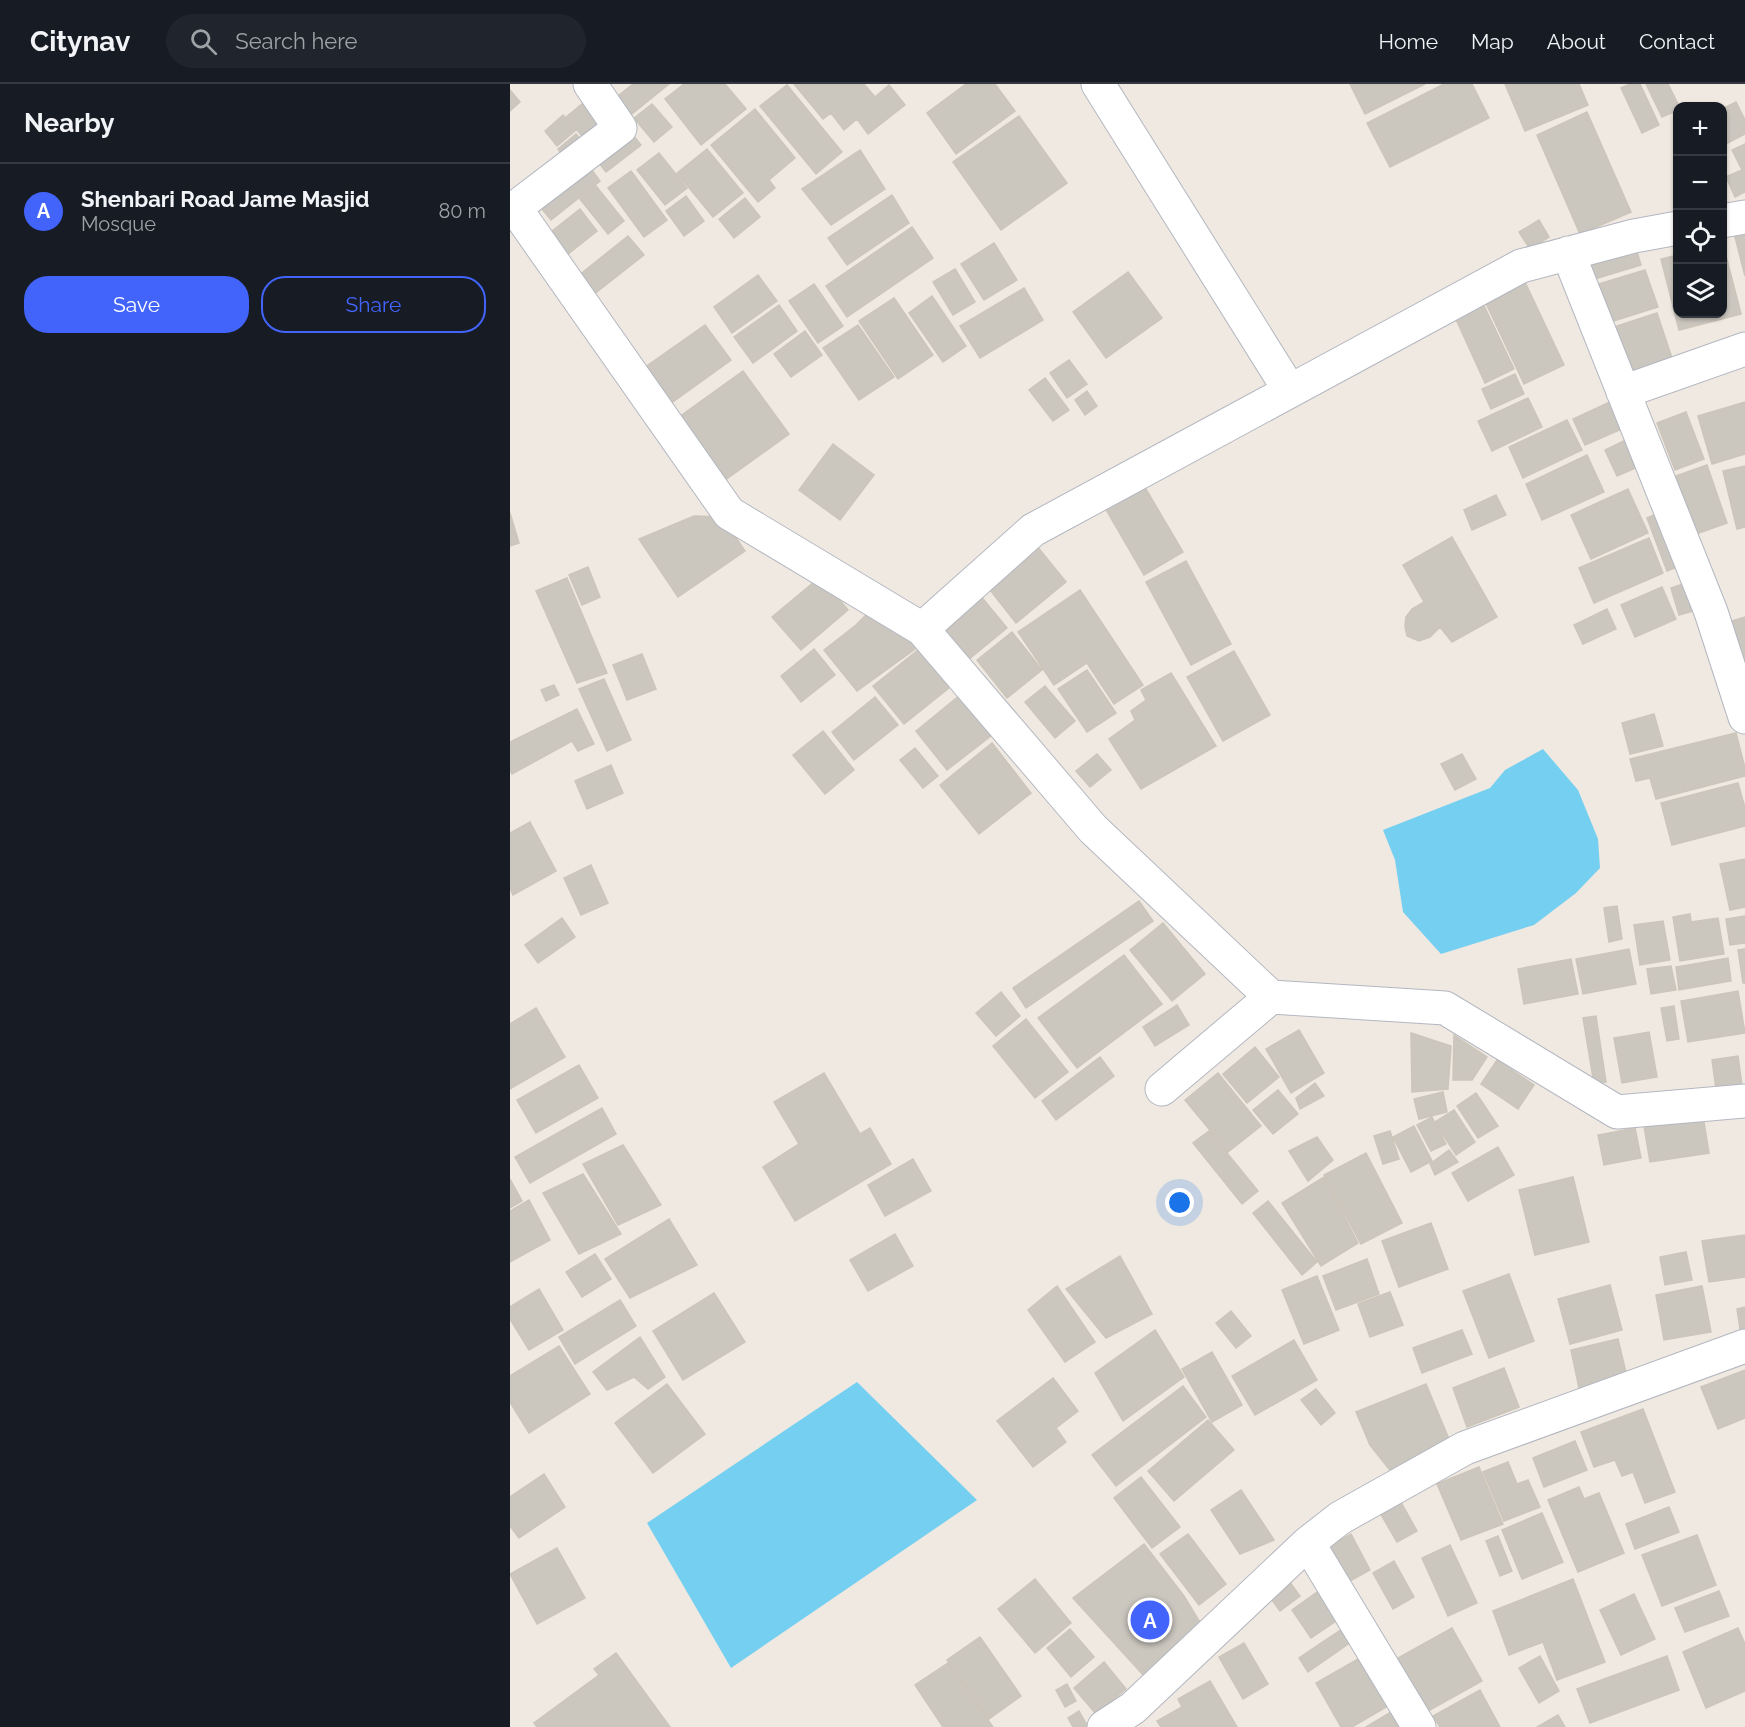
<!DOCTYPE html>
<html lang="en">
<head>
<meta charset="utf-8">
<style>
  :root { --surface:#171b24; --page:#20242c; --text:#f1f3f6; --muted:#9ea1a6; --line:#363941; --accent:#4264fb }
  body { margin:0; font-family:Raleway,sans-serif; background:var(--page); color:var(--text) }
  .controls { position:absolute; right:18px; top:18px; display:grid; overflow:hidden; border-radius:12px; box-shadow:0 2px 4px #0004 }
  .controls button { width:54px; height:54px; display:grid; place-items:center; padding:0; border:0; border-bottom:2px solid var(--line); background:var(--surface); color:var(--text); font:30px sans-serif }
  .you { position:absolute; left:670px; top:1119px; width:21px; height:21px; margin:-15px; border:4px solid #fff; border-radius:50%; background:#1a73e8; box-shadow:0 0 0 9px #1a73e833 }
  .badge { display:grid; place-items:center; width:39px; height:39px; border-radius:50%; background:var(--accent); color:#fff; font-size:20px; font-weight:700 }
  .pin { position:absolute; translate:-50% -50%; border:3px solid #fff; box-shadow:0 2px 6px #0006 }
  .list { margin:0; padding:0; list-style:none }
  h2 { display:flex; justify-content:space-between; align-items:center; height:78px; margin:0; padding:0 24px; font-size:26px }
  h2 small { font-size:20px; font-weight:400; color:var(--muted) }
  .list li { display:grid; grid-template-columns:39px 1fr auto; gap:18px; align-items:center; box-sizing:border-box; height:96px; padding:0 24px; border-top:2px solid var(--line) }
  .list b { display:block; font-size:22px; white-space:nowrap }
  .list p { margin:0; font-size:20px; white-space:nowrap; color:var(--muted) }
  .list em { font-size:20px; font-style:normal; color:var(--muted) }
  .actions { display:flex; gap:12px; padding:18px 24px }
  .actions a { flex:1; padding:14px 0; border:2px solid var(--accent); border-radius:24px; text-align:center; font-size:21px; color:var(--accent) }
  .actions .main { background:var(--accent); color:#fff }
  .icon { flex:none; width:33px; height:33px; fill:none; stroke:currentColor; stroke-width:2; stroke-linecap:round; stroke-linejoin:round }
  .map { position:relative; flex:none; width:1235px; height:1643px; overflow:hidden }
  header { display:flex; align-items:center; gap:36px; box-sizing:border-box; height:84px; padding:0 30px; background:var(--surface); border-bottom:2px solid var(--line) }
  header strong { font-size:28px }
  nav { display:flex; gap:33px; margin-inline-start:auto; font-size:21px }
  .search { width:420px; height:54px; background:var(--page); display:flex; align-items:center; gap:15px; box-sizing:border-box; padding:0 21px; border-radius:33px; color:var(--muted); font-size:22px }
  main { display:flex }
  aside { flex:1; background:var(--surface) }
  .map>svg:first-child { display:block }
  .water { fill:#75cff0 }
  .building { fill:#cbc7bf; stroke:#cbc5ba; stroke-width:1.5 }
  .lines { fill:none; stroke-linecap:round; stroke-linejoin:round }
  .street-casing { stroke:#b4b7c1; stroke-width:35 }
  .street { stroke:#fff; stroke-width:33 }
</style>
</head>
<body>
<header>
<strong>Citynav</strong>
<div class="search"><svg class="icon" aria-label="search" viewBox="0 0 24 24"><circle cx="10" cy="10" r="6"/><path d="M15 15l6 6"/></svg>Search here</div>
<nav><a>Home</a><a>Map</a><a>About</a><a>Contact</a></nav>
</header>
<main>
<aside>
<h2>Nearby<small></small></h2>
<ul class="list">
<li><span class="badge">A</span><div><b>Shenbari Road Jame Masjid</b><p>Mosque</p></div><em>80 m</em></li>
</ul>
<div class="actions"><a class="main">Save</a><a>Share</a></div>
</aside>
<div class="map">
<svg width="1235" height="1643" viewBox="0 0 1235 1643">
  <rect width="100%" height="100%" fill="#efe9e1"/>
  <path class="water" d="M 1033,665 L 1068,706 L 1088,755 L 1090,784 L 1066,809 L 1024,841 L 931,870 L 893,828 L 885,776 L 873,746 L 980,704 L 995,686 Z
    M 347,1298 L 467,1416 L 221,1584 L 137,1439 Z"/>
  <path class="building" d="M 123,0 L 159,0 L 117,34 L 103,16 Z
    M 174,0 L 215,0 L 236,25 L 191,61 L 155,15 Z
    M 284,0 L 354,0 L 365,13 L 379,1 L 395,21 L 358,50 L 347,35 L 334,46 L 321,29 L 313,35 Z
    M 456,0 L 485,0 L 505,27 L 446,70 L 417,29 Z
    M 840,0 L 915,0 L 855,30 Z
    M 934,0 L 962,0 L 979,34 L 880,83 L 857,39 Z
    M 995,0 L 1069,0 L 1078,21 L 1015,47 Z
    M 1120,0 L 1130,0 L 1149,41 L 1132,49 L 1111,4 Z
    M 1136,0 L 1158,0 L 1169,22 L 1168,26 L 1152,33 Z
    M 277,1 L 332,68 L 306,90 L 250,22 Z
    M 0,6 L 10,18 L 0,27 Z
    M 78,15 L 99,41 L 78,59 L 56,33 Z
    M 1226,18 L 1235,36 L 1235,50 L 1216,60 L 1212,53 L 1212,25 Z
    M 142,20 L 162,43 L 144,58 L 124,34 Z
    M 245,25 L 285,74 L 259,96 L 265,104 L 248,118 L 201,61 Z
    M 1077,28 L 1121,128 L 1070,150 L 1027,51 Z
    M 53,31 L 66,46 L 47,62 L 35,47 Z
    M 509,32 L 557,99 L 491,146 L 443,78 Z
    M 116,42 L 131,61 L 96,88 L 82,70 Z
    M 66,50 L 78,64 L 60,80 L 48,65 Z
    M 1235,60 L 1235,108 L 1225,113 L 1216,93 L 1232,86 L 1222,66 Z
    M 197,65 L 233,109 L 203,133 L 167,89 Z
    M 350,66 L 375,105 L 321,141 L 292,105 Z
    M 149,69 L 177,104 L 155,121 L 127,86 Z
    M 73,74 L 90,97 L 41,136 L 23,114 Z
    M 121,87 L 157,136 L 134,153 L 98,104 Z
    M 86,102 L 114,137 L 98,150 L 70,115 Z
    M 382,111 L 399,139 L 337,181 L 318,154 Z
    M 176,112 L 194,137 L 174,152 L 156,127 Z
    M 235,114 L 250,133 L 224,154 L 209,135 Z
    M 70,125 L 87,147 L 53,174 L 36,152 Z
    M 1029,136 L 1039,153 L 1020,165 L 1009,148 Z
    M 402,143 L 423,174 L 337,233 L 316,202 Z
    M 1235,146 L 1235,192 L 1224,149 Z
    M 118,152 L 134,171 L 83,211 L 68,192 Z
    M 1123,154 L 1131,181 L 1068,200 L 1059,173 Z
    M 484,159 L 507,196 L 474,216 L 451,180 Z
    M 1213,160 L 1231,230 L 1169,246 L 1151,175 L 1168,171 L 1168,230 L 1212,230 Z
    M 445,185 L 465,218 L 443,231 L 423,198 Z
    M 1135,186 L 1148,223 L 1081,244 L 1069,206 Z
    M 618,188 L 652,234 L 596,274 L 563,228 Z
    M 248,191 L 267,217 L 222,249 L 204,223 Z
    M 1014,196 L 1054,281 L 1014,300 L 974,215 Z
    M 304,200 L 333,242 L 308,259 L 279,217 Z
    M 514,204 L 533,236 L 470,274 L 450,242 Z
    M 968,209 L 1004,285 L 975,299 L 940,222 Z
    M 422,212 L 456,262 L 433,278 L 399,229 Z
    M 384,214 L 423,271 L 388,295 L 349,237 Z
    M 269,221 L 287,247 L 243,279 L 224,253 Z
    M 1147,229 L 1163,277 L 1110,294 L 1095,246 Z
    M 195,241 L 221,276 L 160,320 L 134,284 Z
    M 348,241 L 384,293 L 349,316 L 313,264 Z
    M 295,247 L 312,271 L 281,293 L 264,270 Z
    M 559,276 L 577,300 L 557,314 L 540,289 Z
    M 233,287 L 279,350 L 211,399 L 165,336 Z
    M 1005,290 L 1014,310 L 981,325 L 972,305 Z
    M 535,294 L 559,326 L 543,337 L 519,306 Z
    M 577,307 L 587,322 L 575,331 L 565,316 Z
    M 1018,314 L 1032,343 L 982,367 L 968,337 Z
    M 1104,316 L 1116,343 L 1075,361 L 1063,335 Z
    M 1235,318 L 1235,370 L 1202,380 L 1188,332 Z
    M 1176,328 L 1194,375 L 1165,386 L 1147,339 Z
    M 1057,336 L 1072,366 L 1013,394 L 999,363 Z
    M 1126,351 L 1139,378 L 1107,392 L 1095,366 Z
    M 323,360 L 364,391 L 330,436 L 289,406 Z
    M 1077,371 L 1094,408 L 1032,436 L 1016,400 Z
    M 1197,381 L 1217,439 L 1186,450 L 1166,392 Z
    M 1235,382 L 1235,443 L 1227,445 L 1213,387 Z
    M 630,395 L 673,468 L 634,491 L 591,417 Z
    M 1118,405 L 1138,449 L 1081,475 L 1061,431 Z
    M 986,411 L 996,431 L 962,446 L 954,426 Z
    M 1157,426 L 1177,479 L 1157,487 L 1137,434 Z
    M 0,429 L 9,459 L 0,462 Z
    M 184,432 L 212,433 L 235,467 L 168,513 L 129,455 Z
    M 942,453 L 987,533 L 942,558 L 930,543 L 920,553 L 909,557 L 897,552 L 895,542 L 896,533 L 902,525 L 914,518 L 893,481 Z
    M 1139,454 L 1153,489 L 1084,519 L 1069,484 Z
    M 526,461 L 556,498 L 506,539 L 477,502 Z
    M 676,477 L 721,560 L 681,581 L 636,498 Z
    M 78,483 L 90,513 L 72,521 L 59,491 Z
    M 310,493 L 338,526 L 291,566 L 262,533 Z
    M 57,494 L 97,589 L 67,599 L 26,507 Z
    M 1182,497 L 1190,525 L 1169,531 L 1161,504 Z
    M 1152,503 L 1166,535 L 1125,553 L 1111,521 Z
    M 570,506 L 633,601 L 604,620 L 577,579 L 544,601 L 508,548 Z
    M 469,510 L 497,544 L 458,576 L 430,542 Z
    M 1097,525 L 1106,545 L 1073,560 L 1064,541 Z
    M 361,526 L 412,560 L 347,607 L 314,566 L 346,541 Z
    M 1235,533 L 1235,591 L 1219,538 Z
    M 502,548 L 532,586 L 497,614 L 467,576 Z
    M 413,562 L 444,600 L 394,640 L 363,602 Z
    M 304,565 L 325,591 L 291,618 L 271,592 Z
    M 724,567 L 760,631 L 713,657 L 677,593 Z
    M 132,570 L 146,605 L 117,616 L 103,581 Z
    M 577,586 L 606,629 L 577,648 L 548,605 Z
    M 661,589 L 706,662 L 631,705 L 599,655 L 625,636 L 621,627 L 636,616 L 631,606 Z
    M 94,595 L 121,656 L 97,667 L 69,605 Z
    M 44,601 L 49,611 L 36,617 L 31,606 Z
    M 535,602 L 565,637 L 545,654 L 515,618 Z
    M 450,611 L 482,651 L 437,686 L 406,647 Z
    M 365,613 L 388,641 L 344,676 L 322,648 Z
    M 67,625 L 84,660 L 68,667 L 62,657 L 2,690 L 0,686 L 0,658 Z
    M 1144,630 L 1153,662 L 1120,670 L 1112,639 Z
    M 313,647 L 344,686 L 315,710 L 283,671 Z
    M 1226,649 L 1235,684 L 1235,692 L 1146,715 L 1140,694 L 1126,697 L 1120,675 Z
    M 482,659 L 521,709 L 469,750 L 430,701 Z
    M 405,664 L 428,692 L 413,704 L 390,676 Z
    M 587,670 L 601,686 L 580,703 L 566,687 Z
    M 952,670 L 966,695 L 945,706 L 931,680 Z
    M 101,681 L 113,709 L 77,725 L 65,697 Z
    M 1228,699 L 1235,724 L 1235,742 L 1162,761 L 1151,719 Z
    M 20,738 L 46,787 L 3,811 L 0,804 L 0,749 Z
    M 1235,775 L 1235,823 L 1220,826 L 1210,780 Z
    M 81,781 L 98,819 L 71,831 L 54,794 Z
    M 629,817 L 643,837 L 516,924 L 503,904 Z
    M 1107,822 L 1112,855 L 1099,858 L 1094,824 Z
    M 1180,830 L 1181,838 L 1208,834 L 1214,870 L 1170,877 L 1163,833 Z
    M 1235,832 L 1235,859 L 1220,861 L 1216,835 Z
    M 52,834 L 65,853 L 28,879 L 15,861 Z
    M 1153,837 L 1160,876 L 1130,881 L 1124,841 Z
    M 653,839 L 695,890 L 662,917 L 620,866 Z
    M 1119,865 L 1126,900 L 1073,910 L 1066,875 Z
    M 1235,865 L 1235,899 L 1233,899 L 1228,866 Z
    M 614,871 L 652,920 L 567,984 L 528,934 Z
    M 1218,874 L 1221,897 L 1169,906 L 1166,883 Z
    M 1061,875 L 1068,910 L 1014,920 L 1008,885 Z
    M 1161,882 L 1166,906 L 1141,910 L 1137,885 Z
    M 1228,907 L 1235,949 L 1178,958 L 1171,917 Z
    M 491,908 L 510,932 L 486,952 L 466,929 Z
    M 667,921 L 679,941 L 645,962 L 633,943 Z
    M 1164,922 L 1169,955 L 1157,957 L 1151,924 Z
    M 26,924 L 55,973 L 0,1005 L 0,940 Z
    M 1086,932 L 1096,998 L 1084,1000 L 1073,934 Z
    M 516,935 L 558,988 L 525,1014 L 483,962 Z
    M 789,946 L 814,989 L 781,1009 L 756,965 Z
    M 1139,948 L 1147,993 L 1112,999 L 1104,954 Z
    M 901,949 L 941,962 L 938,1005 L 902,1008 Z
    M 944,951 L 977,973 L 962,996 L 943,996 Z
    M 745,963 L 769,993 L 737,1019 L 713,990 Z
    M 1228,972 L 1232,1001 L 1206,1005 L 1202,976 Z
    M 590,973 L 604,992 L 546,1036 L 532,1017 Z
    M 987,976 L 1024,1001 L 1008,1025 L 971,1000 Z
    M 69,981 L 88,1014 L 26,1049 L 7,1016 Z
    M 314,989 L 350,1050 L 360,1044 L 381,1080 L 285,1137 L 253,1083 L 289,1060 L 264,1018 Z
    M 708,989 L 751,1042 L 718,1068 L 675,1016 Z
    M 805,999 L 814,1012 L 790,1025 L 786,1014 Z
    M 768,1006 L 788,1030 L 763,1050 L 743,1026 Z
    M 933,1008 L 937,1028 L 909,1035 L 904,1015 Z
    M 966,1009 L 988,1042 L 968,1054 L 947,1022 Z
    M 92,1024 L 106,1050 L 20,1099 L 5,1073 Z
    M 944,1026 L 965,1058 L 946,1071 L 925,1038 Z
    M 1193,1032 L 1199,1069 L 1140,1078 L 1134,1042 Z
    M 922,1033 L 936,1060 L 921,1067 L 907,1041 Z
    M 904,1042 L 922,1077 L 901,1088 L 883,1053 Z
    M 1125,1044 L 1131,1074 L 1094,1081 L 1088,1051 Z
    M 699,1047 L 748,1107 L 732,1120 L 683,1059 Z
    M 880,1047 L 889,1075 L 873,1080 L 864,1052 Z
    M 807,1053 L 823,1076 L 798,1097 L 779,1067 Z
    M 113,1061 L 151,1121 L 108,1141 L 73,1080 Z
    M 988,1063 L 1004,1091 L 958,1117 L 942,1089 Z
    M 939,1066 L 948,1078 L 925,1091 L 920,1080 Z
    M 856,1069 L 892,1139 L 851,1160 L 814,1091 Z
    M 403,1075 L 421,1107 L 375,1132 L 358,1101 Z
    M 73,1090 L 111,1150 L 69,1170 L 33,1109 Z
    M 814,1093 L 848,1159 L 811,1182 L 772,1119 Z
    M 1063,1093 L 1079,1158 L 1025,1171 L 1009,1106 Z
    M 0,1095 L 12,1117 L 0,1124 Z
    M 19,1116 L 40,1156 L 0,1178 L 0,1127 Z
    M 758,1117 L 807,1178 L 792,1191 L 743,1129 Z
    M 159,1135 L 187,1181 L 120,1214 L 95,1175 Z
    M 921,1139 L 938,1185 L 889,1203 L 872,1157 Z
    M 385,1150 L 403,1182 L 358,1207 L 340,1176 Z
    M 1235,1151 L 1235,1193 L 1199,1198 L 1192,1157 Z
    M 1176,1168 L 1182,1196 L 1155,1201 L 1150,1173 Z
    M 85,1170 L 101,1195 L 72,1213 L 56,1188 Z
    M 610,1172 L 642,1230 L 596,1254 L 556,1205 Z
    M 857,1175 L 869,1210 L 826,1226 L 813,1192 Z
    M 999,1190 L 1024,1257 L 979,1274 L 953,1207 Z
    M 807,1192 L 829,1246 L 794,1260 L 772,1206 Z
    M 1100,1201 L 1112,1246 L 1060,1260 L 1048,1215 Z
    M 547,1202 L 585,1258 L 555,1278 L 518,1226 Z
    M 1192,1202 L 1201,1248 L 1154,1256 L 1146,1211 Z
    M 29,1205 L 53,1246 L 19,1266 L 0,1235 L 0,1223 Z
    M 880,1208 L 893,1241 L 860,1253 L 848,1220 Z
    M 204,1209 L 235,1258 L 173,1296 L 143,1247 Z
    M 110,1216 L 126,1242 L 65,1280 L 49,1253 Z
    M 1235,1223 L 1235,1250 L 1231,1251 L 1227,1225 Z
    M 721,1227 L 741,1252 L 726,1264 L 706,1239 Z
    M 645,1246 L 674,1293 L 613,1337 L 585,1289 Z
    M 952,1246 L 962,1270 L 912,1289 L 903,1264 Z
    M 130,1253 L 155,1293 L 138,1305 L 124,1293 L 97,1306 L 83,1288 Z
    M 1108,1255 L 1117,1293 L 1069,1304 L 1061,1266 Z
    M 784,1256 L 807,1296 L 745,1331 L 722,1292 Z
    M 49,1262 L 80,1310 L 19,1349 L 0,1318 L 0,1292 Z
    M 702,1268 L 732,1321 L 702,1338 L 672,1285 Z
    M 994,1284 L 1009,1323 L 957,1343 L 943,1304 Z
    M 1235,1286 L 1235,1334 L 1208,1345 L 1191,1303 Z
    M 543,1294 L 568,1327 L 546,1344 L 556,1358 L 523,1383 L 487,1337 Z
    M 157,1300 L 195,1350 L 143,1389 L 105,1339 Z
    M 916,1300 L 939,1355 L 883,1390 L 860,1361 L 846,1328 Z
    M 673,1302 L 696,1333 L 606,1402 L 582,1371 Z
    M 806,1305 L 825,1329 L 811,1341 L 791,1316 Z
    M 1133,1325 L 1165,1408 L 1135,1419 L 1123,1388 L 1112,1392 L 1105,1376 L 1084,1383 L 1071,1348 Z
    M 698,1336 L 724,1366 L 664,1417 L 638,1387 Z
    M 1065,1357 L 1077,1386 L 1034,1403 L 1023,1374 Z
    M 998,1378 L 1007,1400 L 1018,1396 L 1030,1423 L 994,1437 L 973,1388 Z
    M 969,1383 L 993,1440 L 951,1456 L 927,1400 Z
    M 34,1390 L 55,1423 L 9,1454 L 0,1442 L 0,1413 Z
    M 631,1393 L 670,1443 L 642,1464 L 604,1414 Z
    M 1069,1403 L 1074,1415 L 1089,1409 L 1114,1469 L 1068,1488 L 1038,1416 Z
    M 731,1406 L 764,1456 L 730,1470 L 701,1426 Z
    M 887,1411 L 907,1447 L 887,1458 L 866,1422 Z
    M 1159,1423 L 1169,1448 L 1125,1465 L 1116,1440 Z
    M 1032,1429 L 1053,1478 L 1012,1495 L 992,1446 Z
    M 678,1450 L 716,1500 L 689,1521 L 650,1470 Z
    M 841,1450 L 860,1486 L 840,1497 L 820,1462 Z
    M 1187,1451 L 1206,1501 L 1152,1522 L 1132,1471 Z
    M 988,1452 L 1002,1487 L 990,1492 L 976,1457 Z
    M 634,1460 L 674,1512 L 694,1545 L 635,1593 L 563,1514 Z
    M 940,1461 L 967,1519 L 938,1532 L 912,1474 Z
    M 47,1464 L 75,1514 L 27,1540 L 0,1490 Z
    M 884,1477 L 904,1513 L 883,1525 L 863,1489 Z
    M 776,1493 L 790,1512 L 770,1527 L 756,1508 Z
    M 525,1495 L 561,1539 L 525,1569 L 488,1525 Z
    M 1063,1495 L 1095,1578 L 1047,1596 L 1033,1558 L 999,1571 L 983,1527 Z
    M 810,1506 L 829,1535 L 801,1554 L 782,1526 Z
    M 1209,1507 L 1219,1532 L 1175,1548 L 1165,1524 Z
    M 1124,1510 L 1145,1555 L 1111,1571 L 1090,1526 Z
    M 942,1544 L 972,1597 L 909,1632 L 879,1579 Z
    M 1228,1544 L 1235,1560 L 1235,1607 L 1196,1624 L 1173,1568 Z
    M 560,1545 L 584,1573 L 561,1593 L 537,1564 Z
    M 832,1545 L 841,1558 L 798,1588 L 789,1574 Z
    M 470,1553 L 511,1612 L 479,1635 L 437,1576 Z
    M 734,1559 L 758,1600 L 733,1615 L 709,1573 Z
    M 106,1569 L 160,1643 L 27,1643 L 24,1639 L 89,1591 L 84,1585 Z
    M 855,1571 L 883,1619 L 842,1643 L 831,1643 L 806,1599 Z
    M 1030,1572 L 1049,1607 L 1029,1619 L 1009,1584 Z
    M 1157,1572 L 1169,1606 L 1080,1639 L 1067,1605 Z
    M 594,1578 L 616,1605 L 586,1630 L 564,1604 Z
    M 438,1579 L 483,1643 L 433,1643 L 405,1601 Z
    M 700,1597 L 727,1643 L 651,1643 L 647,1637 L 672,1623 L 668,1615 Z
    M 557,1600 L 566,1617 L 555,1623 L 546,1606 Z
    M 970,1606 L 990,1643 L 930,1643 L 923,1632 Z
    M 886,1625 L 896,1643 L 856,1643 Z
    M 569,1627 L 578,1643 L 563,1643 L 558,1634 Z
    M 1048,1631 L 1055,1643 L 1027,1643 Z"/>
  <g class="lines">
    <g class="street-casing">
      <path id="street" d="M 80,0 L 110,44 L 5,124 L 219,429 L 412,545 L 583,745 L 761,913 L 935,924 L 1107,1028 L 1235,1017
        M 588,0 L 780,307
        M 1212,137 L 1235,133
        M 1058,169 L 1201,528 L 1235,633
        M 1113,308 L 1235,265
        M 412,545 L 523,446 L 1011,182 L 1124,152 L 1168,144
        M 652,1005 L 761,913
        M 798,1459 L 909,1643
        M 594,1643 L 623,1624 L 798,1459 L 830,1434 L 955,1364 L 1235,1262"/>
    </g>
    <use href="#street" class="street"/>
  </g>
</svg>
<div class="controls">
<button>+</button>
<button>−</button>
<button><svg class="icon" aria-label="locate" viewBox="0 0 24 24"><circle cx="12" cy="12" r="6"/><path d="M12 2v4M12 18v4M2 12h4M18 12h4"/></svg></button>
<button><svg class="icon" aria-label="layers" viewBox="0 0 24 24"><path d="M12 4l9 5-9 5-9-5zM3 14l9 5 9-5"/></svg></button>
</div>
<div class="you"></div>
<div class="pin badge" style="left:640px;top:1536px">A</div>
</div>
</main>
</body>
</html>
